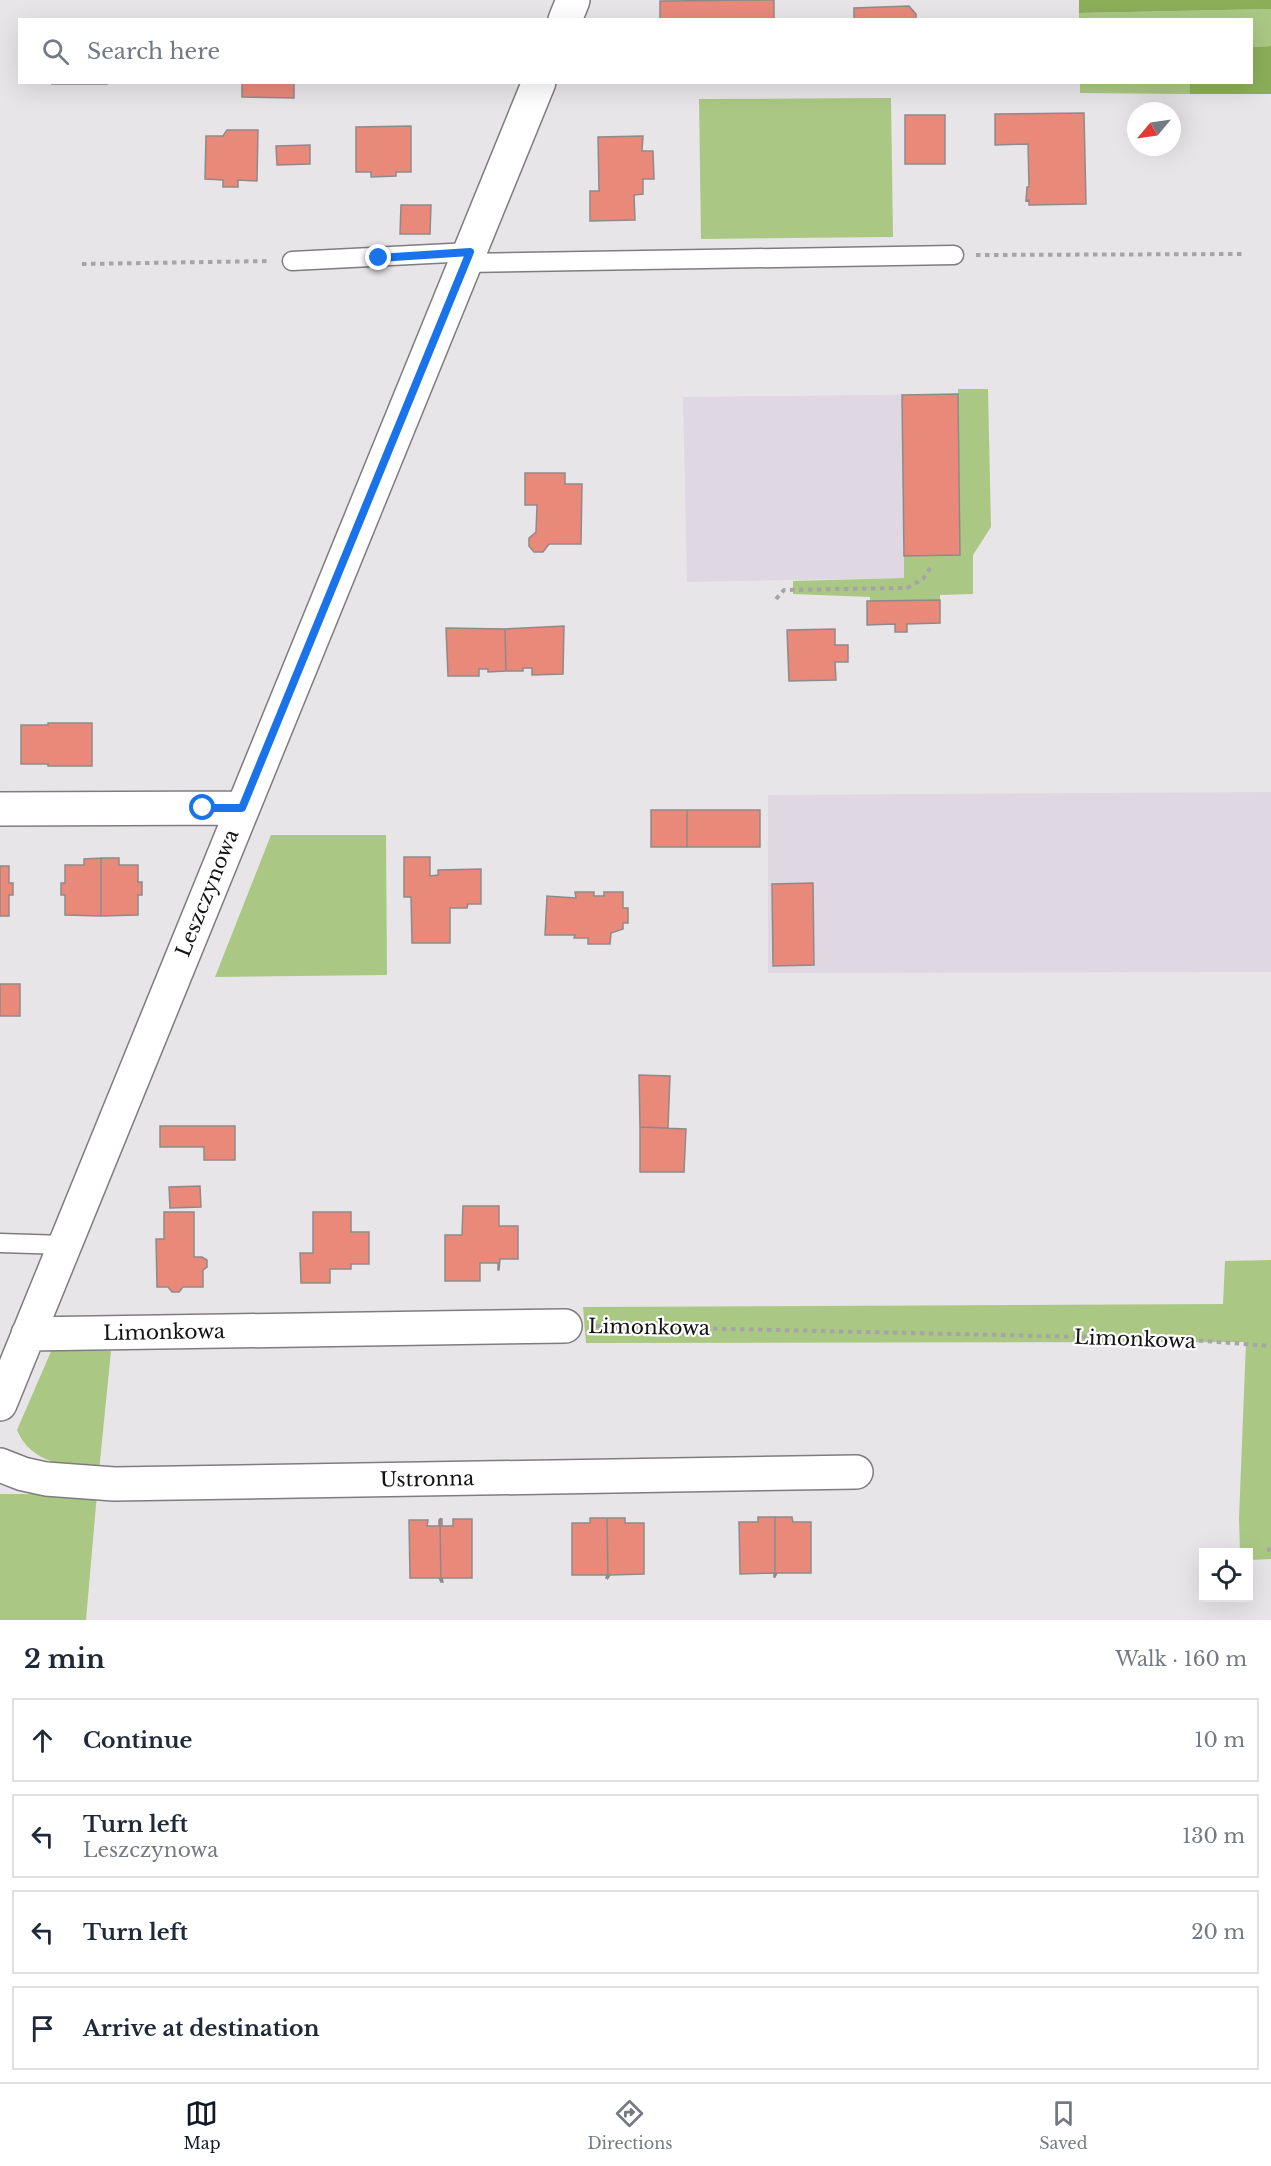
<!DOCTYPE html>
<html lang="en">
<head>
<meta charset="utf-8">
<style>
  :root { --surface:#fff; --page:#f6f6f7; --text:#1f2937; --muted:#747a83; --line:#e0e1e3; --accent:#111827 }
  body { margin:0; font-family:"Libre Baskerville",serif; background:var(--page); color:var(--text) }
  .controls { position:absolute; right:18px; bottom:18px; display:grid; overflow:hidden; border-radius:0px; box-shadow:0 6px 24px #0002 }
  .controls button { width:54px; height:54px; display:grid; place-items:center; padding:0; border:0; border-bottom:2px solid var(--line); background:var(--surface); color:var(--text); font:30px sans-serif }
  .compass { position:absolute; left:1127px; top:102px; width:54px; height:54px; border-radius:50%; background:var(--surface); box-shadow:0 6px 24px #0002; rotate:241deg }
  .stop { position:absolute; width:18px; height:18px; margin:-14px; border:4px solid #1a73e8; border-radius:50%; background:#fff }
  .stop.end { background:#1a73e8; border-color:#fff; box-shadow:0 2px 6px #0008 }
  .list { margin:0; padding:0; list-style:none }
  h2 { display:flex; justify-content:space-between; align-items:center; height:78px; margin:0; padding:0 24px; font-size:26px }
  h2 small { font-size:20px; font-weight:400; color:var(--muted) }
  .list li { display:grid; grid-template-columns:39px 1fr auto; gap:18px; align-items:center; box-sizing:border-box; height:84px; margin:0 12px 12px; padding:0 12px; border:2px solid var(--line); border-radius:0px }
  .list b { display:block; font-size:22px; white-space:nowrap }
  .list p { margin:0; font-size:20px; white-space:nowrap; color:var(--muted) }
  .list em { font-size:20px; font-style:normal; color:var(--muted) }
  .icon { flex:none; width:33px; height:33px; fill:none; stroke:currentColor; stroke-width:2; stroke-linecap:round; stroke-linejoin:round }
  .map { position:relative; flex:none; width:1271px; height:1620px; overflow:hidden }
  .search { position:absolute; background:var(--surface); box-shadow:0 6px 24px #0002; left:18px; right:18px; top:18px; height:66px; display:flex; align-items:center; gap:15px; box-sizing:border-box; padding:0 21px; border-radius:0px; color:var(--muted); font-size:22px }
  .sheet { height:462px; background:var(--surface) }
  nav { display:flex; justify-content:space-around; align-items:center; box-sizing:border-box; height:84px; border-top:2px solid var(--line); background:var(--surface); font-size:16px; color:var(--muted) }
  nav a { display:grid; justify-items:center; gap:3px }
  nav .on { color:var(--accent) }
  .map>svg:first-child { display:block }
  .built { fill:#dfd7e1 }
  .green { fill:#aac883 }
  .forest { fill:#8cae59 }
  .building { fill:#e8897a; stroke:#8f8a89; stroke-width:1.5 }
  .lines { fill:none; stroke-linecap:round; stroke-linejoin:round }
  .lane-casing { stroke:#7f7c7f; stroke-width:21 }
  .street-casing { stroke:#7f7c7f; stroke-width:36 }
  .path { stroke:#a7a4a7; stroke-width:4; stroke-dasharray:4.5 4.5; stroke-linecap:butt }
  .lane { stroke:#fff; stroke-width:18 }
  .street { stroke:#fff; stroke-width:33 }
  .route { stroke:#1a73e8; stroke-width:8 }
  .labels { text-anchor:middle; stroke-width:4.5; stroke-linejoin:round; paint-order:stroke }
  .street-label { font-size:20px; fill:#141314; stroke:#fff }
</style>
</head>
<body>
<div class="map">
<svg width="1271" height="1620" viewBox="0 0 1271 1620">
  <rect width="100%" height="100%" fill="#e8e5e9"/>
  <path class="built" d="M 958,394 L 960,555 L 904,556 L 904,578 L 687,582 L 683,397 Z
    M 1271,792 L 1271,972 L 768,973 L 768,795 Z"/>
  <path class="green" d="M 1271,9 L 1271,46 L 1252,47 L 1252,20 L 1079,20 L 1079,13 Z
    M 1080,83 L 1190,83 L 1190,94 L 1080,93 Z
    M 891,98 L 893,237 L 701,239 L 699,99 Z
    M 958,389 L 988,389 L 991,527 L 973,555 L 973,594 L 940,595 L 940,600 L 870,601 L 870,597 L 793,594 L 793,581 L 904,578 L 904,556 L 960,555 Z
    M 271,835 L 386,835 L 387,975 L 215,977 Z
    M 1271,1260 L 1271,1559 L 1249,1560 L 1248,1552 L 1240,1552 L 1239,1518 L 1246,1342 L 586,1343 L 583,1307 L 1223,1304 L 1225,1261 Z
    M 52,1349 L 111,1351 L 99,1471 C 68,1467 30,1463 17,1430 Z
    M 0,1494 L 97,1494 L 86,1620 L 0,1620 Z"/>
  <path class="forest" d="M 1079,0 L 1271,0 L 1271,9 L 1079,13 Z
    M 1271,46 L 1271,94 L 1190,94 L 1190,83 L 1252,82 L 1252,47 Z"/>
  <path class="building" d="M 774,0 L 774,20 L 660,20 L 660,1 Z
    M 909,6 L 916,14 L 916,20 L 854,20 L 854,8 Z
    M 52,82 L 107,82 L 107,84 L 52,84 Z
    M 242,82 L 294,82 L 294,98 L 242,97 Z
    M 1084,113 L 1086,204 L 1029,205 L 1029,200 L 1026,201 L 1027,187 L 1029,187 L 1028,144 L 995,145 L 995,114 Z
    M 905,115 L 945,115 L 945,164 L 905,164 Z
    M 411,126 L 411,172 L 396,172 L 396,176 L 371,177 L 371,172 L 356,172 L 356,127 Z
    M 227,130 L 258,130 L 257,181 L 238,180 L 238,187 L 223,187 L 223,180 L 205,179 L 206,136 L 223,136 Z
    M 643,136 L 642,151 L 653,151 L 654,179 L 643,179 L 643,194 L 634,195 L 635,220 L 590,221 L 590,191 L 599,191 L 598,137 Z
    M 310,145 L 310,164 L 277,165 L 276,146 Z
    M 401,205 L 431,205 L 430,234 L 400,234 Z
    M 958,394 L 960,555 L 904,556 L 902,395 Z
    M 525,473 L 565,473 L 565,484 L 582,484 L 581,544 L 549,544 L 543,552 L 534,552 L 529,546 L 529,538 L 536,532 L 537,505 L 525,505 Z
    M 940,600 L 940,623 L 907,624 L 907,632 L 895,632 L 895,624 L 867,625 L 867,601 Z
    M 564,626 L 563,674 L 532,675 L 532,668 L 523,668 L 523,671 L 506,671 L 505,629 Z
    M 446,628 L 505,629 L 506,671 L 488,672 L 488,669 L 479,669 L 479,676 L 448,676 Z
    M 835,629 L 835,645 L 848,645 L 848,662 L 835,662 L 836,680 L 789,681 L 787,630 Z
    M 48,723 L 92,723 L 92,766 L 48,766 L 48,764 L 21,764 L 21,725 L 48,725 Z
    M 651,810 L 687,810 L 687,847 L 651,847 Z
    M 687,810 L 760,810 L 760,847 L 687,847 Z
    M 404,857 L 430,857 L 430,876 L 438,875 L 438,870 L 481,869 L 481,904 L 468,904 L 467,908 L 450,908 L 450,943 L 412,943 L 411,897 L 404,897 Z
    M 101,858 L 101,916 L 65,915 L 65,895 L 61,895 L 61,883 L 65,883 L 65,865 L 84,865 L 84,859 Z
    M 101,858 L 119,858 L 119,865 L 138,865 L 138,882 L 142,882 L 142,895 L 138,895 L 138,915 L 101,916 Z
    M 0,866 L 9,866 L 9,883 L 13,883 L 13,895 L 9,895 L 9,916 L 0,916 Z
    M 813,883 L 814,965 L 773,966 L 772,884 Z
    M 575,892 L 594,892 L 594,896 L 604,896 L 604,892 L 623,892 L 623,908 L 628,908 L 628,923 L 623,923 L 623,929 L 611,933 L 610,944 L 588,944 L 588,938 L 574,938 L 575,935 L 545,935 L 547,896 L 576,898 Z
    M 0,984 L 20,984 L 20,1016 L 0,1016 Z
    M 639,1075 L 670,1076 L 668,1128 L 640,1127 Z
    M 160,1126 L 235,1126 L 235,1160 L 204,1160 L 204,1147 L 160,1147 Z
    M 640,1127 L 686,1129 L 684,1172 L 640,1172 Z
    M 200,1186 L 201,1207 L 170,1208 L 169,1187 Z
    M 463,1206 L 499,1206 L 499,1226 L 518,1226 L 518,1259 L 500,1259 L 499,1270 L 498,1270 L 498,1263 L 480,1263 L 480,1281 L 445,1281 L 445,1235 L 462,1235 Z
    M 164,1212 L 194,1212 L 194,1257 L 202,1257 L 207,1260 L 207,1267 L 203,1270 L 203,1287 L 183,1287 L 179,1292 L 172,1292 L 168,1287 L 157,1287 L 156,1239 L 164,1239 Z
    M 313,1212 L 351,1212 L 351,1232 L 369,1232 L 369,1264 L 351,1264 L 351,1269 L 330,1269 L 330,1283 L 301,1283 L 300,1253 L 313,1253 Z
    M 758,1517 L 775,1517 L 775,1577 L 774,1577 L 774,1573 L 740,1574 L 739,1522 L 758,1522 Z
    M 775,1517 L 792,1517 L 793,1522 L 811,1522 L 811,1573 L 777,1573 L 775,1577 Z
    M 590,1518 L 607,1518 L 608,1578 L 606,1578 L 607,1575 L 572,1575 L 572,1523 L 590,1523 Z
    M 607,1518 L 625,1518 L 625,1523 L 644,1523 L 644,1574 L 610,1575 L 608,1578 Z
    M 440,1519 L 442,1519 L 442,1526 L 453,1526 L 453,1519 L 472,1519 L 472,1578 L 442,1578 L 443,1582 L 441,1582 Z
    M 440,1519 L 441,1582 L 439,1578 L 410,1578 L 409,1520 L 428,1520 L 427,1526 L 439,1526 L 439,1520 Z"/>
  <g class="lines">
    <g class="lane-casing">
      <path id="lane" d="M 292,261 L 470,252
        M 465,263 L 954,255
        M 0,1243 L 65,1245"/>
    </g>
    <g class="street-casing">
      <path id="street" d="M 565,20 L 573,0
        M 0,809 L 242,808
        M 28,1334 L 565,1326
        M 0,1404 L 539,82
        M 0,1465 L 23,1474 L 46,1479 L 114,1484 L 856,1472"/>
    </g>
    <path class="path" d="M 976,255 L 1245,254
      M 82,264 L 271,261
      M 776,599 L 784,590 L 907,588 L 923,579 L 930,568
      M 596,1326 L 1178,1339 L 1271,1346
      M 1267,1550 L 1271,1549"/>
    <use href="#lane" class="lane"/>
    <use href="#street" class="street"/>
  </g>
  <g class="lines">
    <path class="route" d="M 203,808 L 242,808 L 470,252 L 379,258"/>
  </g>
  <g class="labels">
    <g class="street-label">
      <text transform="translate(207 893) rotate(-68)" y="7">Leszczynowa</text>
      <text transform="translate(649 1327) rotate(1)" y="7">Limonkowa</text>
      <text transform="translate(164 1332) rotate(-1)" y="7">Limonkowa</text>
      <text transform="translate(1135 1339) rotate(2)" y="7">Limonkowa</text>
      <text transform="translate(427 1479) rotate(-1)" y="7">Ustronna</text>
    </g>
  </g>
</svg>
<div class="controls">
<button><svg class="icon" aria-label="locate" viewBox="0 0 24 24"><circle cx="12" cy="12" r="6"/><path d="M12 2v4M12 18v4M2 12h4M18 12h4"/></svg></button>
</div>
<svg class="compass" viewBox="-18 -18 36 36"><path d="M0-13l5 13h-10z" fill="#e53935"/><path d="M0 13l5-13h-10z" fill="#747a83"/></svg>
<div class="stop" style="left:203px;top:808px"></div>
<div class="stop end" style="left:379px;top:258px"></div>
<div class="search"><svg class="icon" aria-label="search" viewBox="0 0 24 24"><circle cx="10" cy="10" r="6"/><path d="M15 15l6 6"/></svg>Search here</div>
</div>
<section class="sheet">
<h2>2 min<small>Walk · 160 m</small></h2>
<ul class="list">
<li><svg class="icon" aria-label="ahead" viewBox="0 0 24 24"><path d="M12 20V5M6 11l6-6 6 6"/></svg><div><b>Continue</b></div><em>10 m</em></li>
<li><svg class="icon" aria-label="left" viewBox="0 0 24 24"><path d="M17 20v-9H6M10 6l-5 5 5 5"/></svg><div><b>Turn left</b><p>Leszczynowa</p></div><em>130 m</em></li>
<li><svg class="icon" aria-label="left" viewBox="0 0 24 24"><path d="M17 20v-9H6M10 6l-5 5 5 5"/></svg><div><b>Turn left</b></div><em>20 m</em></li>
<li><svg class="icon" aria-label="arrive" viewBox="0 0 24 24"><path d="M6 21V4h12l-3 4 3 4H6"/></svg><div><b>Arrive at destination</b></div></li>
</ul>
</section>
<nav>
<a class="on"><svg class="icon" aria-label="map" viewBox="0 0 24 24"><path d="M3 6l6-2 6 2 6-2v14l-6 2-6-2-6 2zM9 4v14M15 6v14"/></svg>Map</a>
<a><svg class="icon" aria-label="directions" viewBox="0 0 24 24"><path d="M12 3l9 9-9 9-9-9zM9 14v-3h6M13 9l2 2-2 2"/></svg>Directions</a>
<a><svg class="icon" aria-label="saved" viewBox="0 0 24 24"><path d="M7 4h10v16l-5-4-5 4z"/></svg>Saved</a>
</nav>
</body>
</html>
